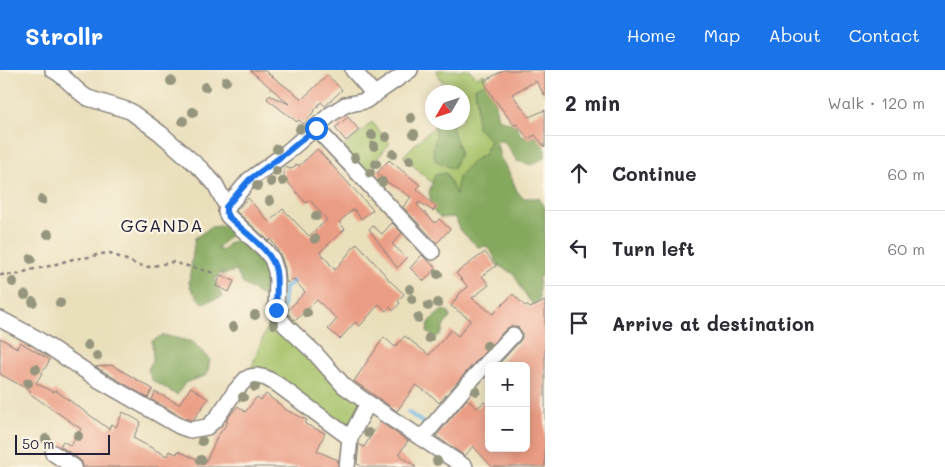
<!DOCTYPE html>
<html lang="en">
<head>
<meta charset="utf-8">
<style>
  :root { --surface:#fff; --page:#f2f2f3; --text:#2b2b33; --muted:#7c7c81; --line:#e1e1e2; --accent:#1a73e8 }
  body { margin:0; font-family:Mali,sans-serif; background:var(--page); color:var(--text) }
  .controls { position:absolute; right:15px; bottom:15px; display:grid; overflow:hidden; border-radius:8px; box-shadow:0 2px 12px #0003 }
  .controls button { width:45px; height:45px; display:grid; place-items:center; padding:0; border:0; border-bottom:1px solid var(--line); background:var(--surface); color:var(--text); font:25px sans-serif }
  .compass { position:absolute; left:425px; top:15px; width:45px; height:45px; border-radius:50%; background:var(--surface); box-shadow:0 2px 12px #0003; rotate:231deg }
  .scale { position:absolute; left:15px; bottom:12px; width:95px; box-sizing:border-box; padding-left:5px; border:2px solid #22223b; border-top:0; font-size:14px; line-height:18px; white-space:nowrap; color:#22223b; -webkit-text-stroke:4px #fcf5e5; paint-order:stroke }
  .stop { position:absolute; width:15px; height:15px; margin:-11px; border:4px solid #1a73e8; border-radius:50%; background:#fff }
  .stop.end { background:#1a73e8; border-color:#fff; box-shadow:0 1px 5px #0008 }
  .list { margin:0; padding:0; list-style:none }
  h2 { display:flex; justify-content:space-between; align-items:center; height:65px; margin:0; padding:0 20px; font-size:21px }
  h2 small { font-size:16px; font-weight:400; color:var(--muted) }
  .list li { display:grid; grid-template-columns:32px 1fr auto; gap:15px; align-items:center; box-sizing:border-box; height:75px; padding:0 20px; border-top:1px solid var(--line) }
  .list b { display:block; font-size:19px; white-space:nowrap }
  .list em { font-size:16px; font-style:normal; color:var(--muted) }
  .icon { flex:none; width:28px; height:28px; fill:none; stroke:currentColor; stroke-width:2; stroke-linecap:round; stroke-linejoin:round }
  .map { position:relative; flex:none; width:545px; height:397px; overflow:hidden }
  header { display:flex; align-items:center; gap:30px; box-sizing:border-box; height:70px; padding:0 25px; background:var(--accent); color:#fff }
  header strong { font-size:24px }
  nav { display:flex; gap:28px; margin-inline-start:auto; font-size:18px }
  main { display:flex }
  aside { flex:1; background:var(--surface) }
  .map>svg:first-child { display:block }
  .green { fill:#a6c269; stroke:#647252 }
  .forest { fill:#84a85d; stroke:#53654c }
  .lines { fill:none; stroke-linecap:round; stroke-linejoin:round }
  .stream { stroke:#6cb6e4; stroke-width:4 }
  .building { fill:#eb9c84 }
  .street-casing { stroke:#86807b; stroke-width:18 }
  .path { stroke:#86807b; stroke-width:2.5; stroke-dasharray:4 4; stroke-linecap:butt }
  .street { stroke:#fff; stroke-width:15 }
  .tree { fill:#95967d }
  .route { stroke:#1a73e8; stroke-width:6 }
  .labels { text-anchor:middle; stroke-width:4.5; stroke-linejoin:round; paint-order:stroke }
  .quarter-label { font-size:18px; letter-spacing:1px; fill:#22223b; stroke:#fcf5e5 }
</style>
</head>
<body>
<header>
<strong>Strollr</strong>
<nav><a>Home</a><a>Map</a><a>About</a><a>Contact</a></nav>
</header>
<main>
<div class="map">
<svg width="545" height="397" viewBox="0 0 545 397">
  <rect width="100%" height="100%" fill="#fcf5e5"/>
  <filter id="ink" filterUnits="userSpaceOnUse"><feTurbulence type="fractalNoise" baseFrequency=".02" numOctaves="2"/><feDisplacementMap in="SourceGraphic" scale="10" xChannelSelector="R" yChannelSelector="G"/><feConvolveMatrix kernelMatrix="1 2 1 2 8 2 1 2 1" color-interpolation-filters="sRGB"/></filter>
  <filter id="wash" filterUnits="userSpaceOnUse"><feTurbulence type="fractalNoise" baseFrequency=".0096" numOctaves="4" result="noise"/><feDisplacementMap in="SourceGraphic" scale="20" xChannelSelector="R" yChannelSelector="G"/><feGaussianBlur stdDeviation="1.12" result="paint"/><feColorMatrix in="noise" values="0 0 0 0 0 0 0 0 0 0 0 0 0 0 0 0 0 1.4 0 .05"/><feComposite in="paint" operator="in"/></filter>
  <g filter="url(#wash)">
    <rect width="100%" height="100%" fill="#eadfbb"/>
    <path class="green" d="M 436,0 L 470,0 L 476,7 L 484,4 L 489,13 L 475,18 L 477,33 L 490,70 L 484,85 L 474,90 L 456,125 L 435,105 L 432,113 L 403,86 L 434,56 L 436,65 L 433,79 L 435,90 L 453,98 L 460,83 L 452,57 L 455,53 L 462,52 L 463,41 L 464,39 L 463,34 L 462,22 L 458,22 L 456,17 L 443,13 Z
      M 372,52 L 390,73 L 365,104 L 341,79 Z
      M 275,236 L 364,330 L 350,353 L 342,354 L 250,301 Z"/>
    <path class="forest" d="M 493,11 L 495,35 L 498,49 L 516,55 L 521,66 L 545,68 L 545,87 L 532,95 L 517,91 L 504,71 L 496,71 L 500,87 L 510,104 L 517,121 L 523,128 L 539,128 L 545,137 L 545,206 L 539,206 L 539,230 L 533,235 L 524,223 L 514,204 L 499,196 L 492,183 L 486,176 L 478,177 L 459,159 L 457,151 L 454,147 L 441,148 L 433,141 L 429,122 L 435,105 L 446,103 L 456,124 L 458,107 L 474,90 L 484,85 L 490,70 L 477,58 L 477,33 L 475,17 Z
      M 434,53 L 455,53 L 452,57 L 460,83 L 453,99 L 435,90 L 433,79 L 436,65 Z
      M 229,155 L 233,162 L 217,179 L 222,181 L 228,174 L 238,169 L 251,178 L 265,186 L 274,222 L 268,225 L 261,225 L 243,214 L 236,201 L 221,205 L 222,201 L 215,210 L 222,227 L 202,233 L 191,219 L 189,212 L 195,168 L 211,157 Z
      M 443,240 L 449,242 L 450,247 L 443,257 L 442,263 L 435,268 L 427,262 C 427,251 435,246 443,240 Z
      M 163,265 L 193,272 L 210,290 L 207,305 L 185,313 L 177,325 L 152,310 L 148,299 L 153,290 L 152,271 Z"/>
    <g class="lines">
      <path class="stream" d="M 283,238 L 285,218 L 297,208
        M 408,342 L 426,355"/>
    </g>
    <g id="blocks">
      <path class="building" d="M 250,0 L 264,0 L 302,29 L 328,5 L 342,20 L 325,36 L 321,32 L 304,54 L 299,50 L 297,52 L 267,29 L 269,25 L 289,34 Z
        M 504,0 L 545,0 L 545,26 L 536,11 L 512,24 L 529,47 L 545,40 L 545,77 L 535,65 L 528,69 L 517,54 L 514,55 L 492,26 L 484,11 Z
        M 348,47 L 359,60 L 346,71 L 335,58 Z
        M 317,79 L 373,140 L 361,149 L 354,139 L 339,152 L 345,159 L 320,182 L 335,200 L 357,173 L 388,208 L 387,208 L 404,224 L 398,231 L 400,233 L 393,241 L 390,237 L 386,241 L 379,234 L 360,256 L 355,252 L 340,269 L 328,259 L 337,249 L 317,230 L 296,250 L 295,249 L 293,250 L 288,244 L 287,241 L 305,222 L 293,209 L 287,213 L 286,211 L 285,198 L 281,186 L 271,169 L 269,171 L 236,141 L 248,128 L 269,152 L 283,139 L 309,166 L 327,150 L 310,130 L 306,133 L 284,108 L 284,97 L 292,99 L 297,94 L 299,96 Z
        M 389,90 L 420,115 L 417,119 L 436,137 L 433,141 L 419,132 L 417,135 L 435,153 L 439,149 L 450,159 L 437,173 L 403,137 L 411,127 L 387,112 L 377,103 Z
        M 392,153 L 402,163 L 392,174 L 407,188 L 397,198 L 369,159 L 373,156 L 382,164 Z
        M 485,182 L 496,196 L 482,206 L 489,215 L 472,228 L 493,244 L 513,224 L 525,236 L 527,235 L 530,238 L 545,231 L 545,397 L 492,397 L 473,376 L 465,386 L 436,366 L 467,329 L 477,338 L 484,332 L 489,337 L 489,378 L 526,378 L 526,296 L 497,296 L 520,271 L 522,268 L 522,262 L 519,258 L 516,256 L 511,256 L 506,259 L 466,302 L 439,333 L 432,326 L 416,315 L 397,341 L 354,311 L 384,267 L 395,277 L 405,266 L 429,285 L 451,260 L 458,266 L 471,250 L 451,236 L 461,222 L 468,217 L 456,203 Z
        M 422,185 L 436,198 L 424,211 L 410,198 Z
        M 221,205 L 234,211 L 229,222 L 216,216 Z
        M 0,268 L 17,278 L 20,272 L 50,290 L 36,313 L 53,322 L 55,320 L 109,359 L 111,354 L 116,357 L 123,342 L 141,352 L 133,368 L 167,386 L 169,381 L 177,384 L 178,381 L 205,393 L 216,370 L 215,370 L 228,352 L 226,351 L 231,344 L 238,336 L 245,342 L 257,327 L 261,330 L 266,324 L 288,341 L 307,350 L 305,354 L 325,363 L 317,381 L 338,390 L 338,397 L 83,397 L 82,392 L 79,389 L 60,376 L 63,371 L 71,376 L 81,359 L 29,323 L 31,321 L 0,304 Z
        M 112,295 L 153,319 L 148,328 L 96,297 Z
        M 191,317 L 208,329 L 193,350 L 191,350 L 183,347 L 152,330 L 155,322 L 179,334 Z
        M 380,352 L 408,371 L 399,384 L 416,397 L 363,397 L 357,394 L 359,374 L 364,377 Z"/>
    </g>
  </g>
  <g filter="url(#ink)">
    <use href="#blocks" fill-opacity="0" stroke="#86807b" stroke-width="1"/>
    <g class="lines">
      <g class="street-casing">
        <path id="street" d="M 53,0 C 67,7 75,21 88,28 L 130,41 L 160,63 L 201,99 L 215,114 L 227,137 L 226,142 L 228,146 L 265,180 L 272,189 L 276,201 L 277,211 L 276,240 L 280,249 L 286,256 L 314,282 L 344,316 L 368,333 L 465,397
          M 353,0 L 375,25
          M 316,58 L 432,182
          M 227,137 L 249,110 L 286,83 L 331,44 L 345,35 L 365,31 L 410,0
          M 0,249 L 36,268 L 99,310 L 179,356 L 190,360 L 207,357 L 216,349 L 236,320 L 246,309 L 250,307 L 257,306 L 266,308 L 277,314 L 350,368
          M 422,368 L 473,308 L 513,265
          M 53,383 L 74,397
          M 347,397 L 350,368 L 368,333"/>
      </g>
      <path class="path" d="M 0,205 L 20,204 L 29,200 L 46,197 L 73,189 L 90,187 L 100,184 L 110,183 L 138,195 L 149,197 L 172,192 L 214,203"/>
      <use href="#street" class="street"/>
    </g>
    <g class="tree">
      <circle cx="171" cy="11" r="5"/>
      <circle cx="226" cy="11" r="5"/>
      <circle cx="205" cy="17" r="5"/>
      <circle cx="193" cy="42" r="5"/>
      <circle cx="411" cy="48" r="5"/>
      <circle cx="183" cy="51" r="5"/>
      <circle cx="300" cy="59" r="5"/>
      <circle cx="414" cy="64" r="5"/>
      <circle cx="372" cy="65" r="5"/>
      <circle cx="386" cy="67" r="5"/>
      <circle cx="374" cy="76" r="5"/>
      <circle cx="277" cy="79" r="5"/>
      <circle cx="393" cy="84" r="5"/>
      <circle cx="355" cy="88" r="5"/>
      <circle cx="410" cy="90" r="5"/>
      <circle cx="376" cy="94" r="5"/>
      <circle cx="276" cy="101" r="5"/>
      <circle cx="370" cy="103" r="5"/>
      <circle cx="283" cy="111" r="5"/>
      <circle cx="271" cy="112" r="5"/>
      <circle cx="382" cy="112" r="5"/>
      <circle cx="257" cy="116" r="5"/>
      <circle cx="42" cy="130" r="5"/>
      <circle cx="270" cy="131" r="5"/>
      <circle cx="316" cy="146" r="5"/>
      <circle cx="48" cy="164" r="5"/>
      <circle cx="315" cy="169" r="5"/>
      <circle cx="31" cy="189" r="5"/>
      <circle cx="438" cy="204" r="5"/>
      <circle cx="13" cy="212" r="5"/>
      <circle cx="410" cy="219" r="5"/>
      <circle cx="25" cy="225" r="5"/>
      <circle cx="412" cy="229" r="5"/>
      <circle cx="33" cy="232" r="5"/>
      <circle cx="60" cy="233" r="5"/>
      <circle cx="438" cy="233" r="5"/>
      <circle cx="428" cy="236" r="5"/>
      <circle cx="307" cy="243" r="5"/>
      <circle cx="255" cy="245" r="5"/>
      <circle cx="418" cy="248" r="5"/>
      <circle cx="274" cy="254" r="5"/>
      <circle cx="233" cy="257" r="5"/>
      <circle cx="429" cy="268" r="5"/>
      <circle cx="88" cy="275" r="5"/>
      <circle cx="487" cy="276" r="5"/>
      <circle cx="97" cy="286" r="5"/>
      <circle cx="36" cy="299" r="5"/>
      <circle cx="28" cy="313" r="5"/>
      <circle cx="255" cy="317" r="5"/>
      <circle cx="476" cy="321" r="5"/>
      <circle cx="243" cy="327" r="5"/>
      <circle cx="368" cy="363" r="5"/>
      <circle cx="78" cy="366" r="5"/>
      <circle cx="46" cy="369" r="5"/>
      <circle cx="202" cy="371" r="5"/>
      <circle cx="201" cy="390" r="5"/>
      <circle cx="437" cy="391" r="5"/>
    </g>
  </g>
  <g class="lines" filter="url(#ink)">
    <path class="route" d="M 276,240 C 276,228 278,214 276,201 C 272,179 243,162 228,146 L 226,142 L 226,137 L 249,110 L 286,83 L 316,58"/>
  </g>
  <g class="labels">
    <g class="quarter-label">
      <text x="162" y="162">GGANDA</text>
    </g>
  </g>
</svg>
<div class="controls">
<button>+</button>
<button>−</button>
</div>
<svg class="compass" viewBox="-18 -18 36 36"><path d="M0-13l5 13h-10z" fill="#e53935"/><path d="M0 13l5-13h-10z" fill="#7c7c81"/></svg>
<div class="scale">50 m</div>
<div class="stop" style="left:316px;top:58px"></div>
<div class="stop end" style="left:276px;top:240px"></div>
</div>
<aside>
<h2>2 min<small>Walk · 120 m</small></h2>
<ul class="list">
<li><svg class="icon" aria-label="ahead" viewBox="0 0 24 24"><path d="M12 20V5M6 11l6-6 6 6"/></svg><div><b>Continue</b></div><em>60 m</em></li>
<li><svg class="icon" aria-label="left" viewBox="0 0 24 24"><path d="M17 20v-9H6M10 6l-5 5 5 5"/></svg><div><b>Turn left</b></div><em>60 m</em></li>
<li><svg class="icon" aria-label="arrive" viewBox="0 0 24 24"><path d="M6 21V4h12l-3 4 3 4H6"/></svg><div><b>Arrive at destination</b></div></li>
</ul>
</aside>
</main>
</body>
</html>
